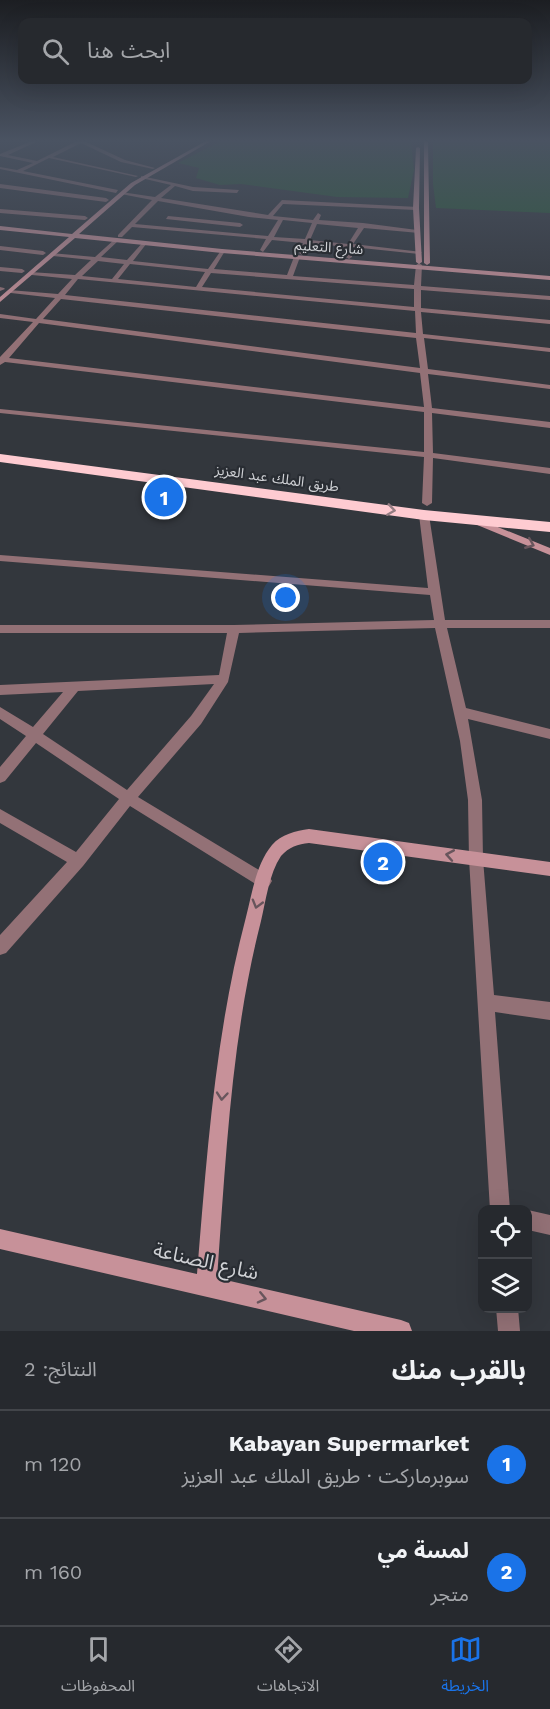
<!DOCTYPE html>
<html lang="ar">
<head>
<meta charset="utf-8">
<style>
  :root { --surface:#26292e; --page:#2e3136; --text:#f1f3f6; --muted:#a4a6aa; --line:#42454a; --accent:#1a73e8 }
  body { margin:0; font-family:"Work Sans","Noto Sans Arabic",sans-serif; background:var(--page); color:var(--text); direction:rtl }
  .controls { position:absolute; right:18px; bottom:18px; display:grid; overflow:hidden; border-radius:12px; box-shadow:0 6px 24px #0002 }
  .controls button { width:54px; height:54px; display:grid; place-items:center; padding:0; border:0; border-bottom:2px solid var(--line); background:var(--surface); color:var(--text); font:30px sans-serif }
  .you { position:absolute; left:286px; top:598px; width:21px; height:21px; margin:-15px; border:4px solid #fff; border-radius:50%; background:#1a73e8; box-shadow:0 0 0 9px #1a73e833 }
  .badge { display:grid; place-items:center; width:39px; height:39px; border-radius:50%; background:var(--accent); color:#fff; font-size:20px; font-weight:700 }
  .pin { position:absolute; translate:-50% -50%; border:3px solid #fff; box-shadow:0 2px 6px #0006 }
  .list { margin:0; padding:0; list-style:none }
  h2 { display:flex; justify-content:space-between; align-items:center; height:78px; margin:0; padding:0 24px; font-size:26px }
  h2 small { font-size:20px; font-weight:400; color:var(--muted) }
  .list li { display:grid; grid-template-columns:39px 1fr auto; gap:18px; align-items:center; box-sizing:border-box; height:108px; padding:0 24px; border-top:2px solid var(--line) }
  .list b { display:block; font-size:22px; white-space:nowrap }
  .list p { margin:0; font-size:20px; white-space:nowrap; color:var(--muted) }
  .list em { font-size:20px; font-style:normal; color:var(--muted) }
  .icon { flex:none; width:33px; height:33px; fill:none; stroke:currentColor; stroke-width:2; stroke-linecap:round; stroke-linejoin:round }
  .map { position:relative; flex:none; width:550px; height:1331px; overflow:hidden; direction:ltr }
  .search { position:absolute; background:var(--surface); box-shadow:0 6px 24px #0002; left:18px; right:18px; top:18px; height:66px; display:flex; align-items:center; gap:15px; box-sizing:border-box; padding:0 21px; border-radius:12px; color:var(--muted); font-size:22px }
  .sheet { height:294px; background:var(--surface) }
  nav { display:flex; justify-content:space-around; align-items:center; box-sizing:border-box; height:84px; border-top:2px solid var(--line); background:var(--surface); font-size:16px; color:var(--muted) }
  nav a { display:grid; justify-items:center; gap:3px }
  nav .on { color:var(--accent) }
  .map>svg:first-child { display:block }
  .green { fill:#285935 }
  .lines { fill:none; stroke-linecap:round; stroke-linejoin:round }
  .street { fill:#937176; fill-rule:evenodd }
  .secondary { fill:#c79199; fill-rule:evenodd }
  .highway { fill:#fecbd1; fill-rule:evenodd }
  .oneway { stroke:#947c82 }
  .oneway2 { stroke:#68555c }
  .labels { text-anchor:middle; stroke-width:4.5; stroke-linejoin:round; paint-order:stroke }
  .far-street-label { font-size:14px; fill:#d0d2d6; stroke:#292d33 }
  .near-street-label { font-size:20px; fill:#d0d2d6; stroke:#292d33 }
</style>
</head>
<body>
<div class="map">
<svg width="550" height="1331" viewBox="0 0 550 1331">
  <rect width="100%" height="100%" fill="#33373d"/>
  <path class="green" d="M 221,141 L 411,141 L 414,170 L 408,198 L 337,197 L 241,184 L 220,185 L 196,178 L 199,168 L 178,163 Z
    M 433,141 L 550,141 L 550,213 L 436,208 L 433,184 Z"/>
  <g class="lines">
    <path class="street" d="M 32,141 L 38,141 L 8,155 L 37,161 L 77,141 L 84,141 L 125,160 L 155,168 L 153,169 L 121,162 L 81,143 L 53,157 L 138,176 L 136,177 L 49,158 L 23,171 L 118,190 L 116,193 L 0,169 L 0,167 L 17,170 L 33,163 L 0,156 L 0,154 Z
      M 141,176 L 193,187 L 239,190 L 237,193 L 193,191 L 175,186 L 161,198 L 268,215 L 282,200 L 418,207 L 416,210 L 283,204 L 273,216 L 313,220 L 318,213 L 321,215 L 319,220 L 363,223 L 417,230 L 419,233 L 364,228 L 353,244 L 422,252 L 419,254 L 352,247 L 352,257 L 349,259 L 346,257 L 346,247 L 309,243 L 305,253 L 302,255 L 299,253 L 303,243 L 272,240 L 263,252 L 260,250 L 266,239 L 132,227 L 122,237 L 118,237 L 118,235 L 152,200 L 121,194 L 121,192 L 155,197 L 171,185 L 141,178 ZM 158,201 L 249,217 L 278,220 L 268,236 L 135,224 ZM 283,220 L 312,223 L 305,239 L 274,237 ZM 317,224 L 358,228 L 348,244 L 310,240 Z
      M 0,184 L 106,198 L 109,200 L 106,202 L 0,188 Z
      M 0,209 L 85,216 L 88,218 L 85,220 L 0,213 Z
      M 168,216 L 240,223 L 243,225 L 240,227 L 166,219 Z
      M 116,238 L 118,241 L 101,257 L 127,260 L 144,241 L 147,243 L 133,261 L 208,269 L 222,249 L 225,251 L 214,269 L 287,275 L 294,257 L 297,255 L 300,257 L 293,276 L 414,285 L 416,265 L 419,263 L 422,265 L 421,286 L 550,296 L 550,300 L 421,290 L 421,308 L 550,320 L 550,324 L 421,312 L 423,334 L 550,348 L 550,352 L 424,338 L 428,369 L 550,385 L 550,389 L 428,374 L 432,408 L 550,422 L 550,428 L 432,413 L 433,453 L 550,468 L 550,474 L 433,458 L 432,503 L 427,506 L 422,503 L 424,457 L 0,413 L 0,409 L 424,452 L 424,412 L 5,362 L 0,365 L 0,357 L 33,322 L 0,318 L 0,314 L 36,319 L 55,298 L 11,293 L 8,291 L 9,290 L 58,294 L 72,279 L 32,275 L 30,274 L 30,272 L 75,275 L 91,260 L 53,256 L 51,253 L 95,257 ZM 98,261 L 124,264 L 112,279 L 82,276 ZM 130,264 L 205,272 L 196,287 L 118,279 ZM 211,273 L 414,289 L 414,307 L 202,287 ZM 78,279 L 415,311 L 416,333 L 65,295 ZM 61,299 L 416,338 L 420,368 L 43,319 ZM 39,323 L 420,373 L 424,407 L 9,358 Z
      M 0,246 L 43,251 L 46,253 L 43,255 L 0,250 Z
      M 0,267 L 22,269 L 25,271 L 22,273 L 0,271 Z
      M 0,287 L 4,288 L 5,289 L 0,291 Z
      M 424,512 L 429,515 L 445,620 L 550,620 L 550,628 L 447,628 L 466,708 L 550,729 L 550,739 L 468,719 L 482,800 L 483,859 L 494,995 L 550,1002 L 550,1020 L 495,1012 L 510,1210 L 490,1210 L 469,859 L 468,800 L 460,741 L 435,628 L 239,633 L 228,682 L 201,724 L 138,797 L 269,876 L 272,881 L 269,886 L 264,888 L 259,886 L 130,806 L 83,866 L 6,953 L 0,955 L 0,935 L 67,862 L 0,823 L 0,809 L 76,852 L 119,799 L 36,743 L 5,781 L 0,783 L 0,767 L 26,736 L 0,719 L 0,707 L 33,727 L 63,692 L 0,695 L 0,685 L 219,675 L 227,633 L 0,633 L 0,625 L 234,625 L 434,620 L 430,595 L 0,561 L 0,555 L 428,588 L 419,515 ZM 214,684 L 191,716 L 127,790 L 43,734 L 78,691 Z
      M 528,1210 L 550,1215 L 550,1235 L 528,1230 Z
      M 496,1308 L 518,1308 L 520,1331 L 498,1331 Z"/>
    <path class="secondary" d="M 206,141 L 211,141 L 135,185 L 79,234 L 222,249 L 550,276 L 550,280 L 222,253 L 75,238 L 0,302 L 0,297 L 69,237 L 0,230 L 0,226 L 72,234 L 131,183 Z
      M 424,141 L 428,141 L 430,263 L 427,265 L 424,263 Z
      M 418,147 L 420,148 L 419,208 L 422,262 L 419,264 L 416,262 L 413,208 L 416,148 Z
      M 473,517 L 550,548 L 550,555 L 470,522 L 470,518 Z
      M 309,829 L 550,862 L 550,876 L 309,843 C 298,844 289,847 281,856 C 269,874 266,900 261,921 C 231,1038 226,1159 217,1278 L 401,1320 L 409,1323 L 412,1331 L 354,1331 L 0,1249 L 0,1229 L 197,1274 C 207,1154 215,1034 246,917 C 252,894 256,864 272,845 C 281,834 296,831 309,829 Z"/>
    <path class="highway" d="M 0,454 L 424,510 L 550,522 L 550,532 L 424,520 L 0,462 Z"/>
  </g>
  <defs><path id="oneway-chevron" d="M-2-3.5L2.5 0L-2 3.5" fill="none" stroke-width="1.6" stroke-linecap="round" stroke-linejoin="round" transform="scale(1.5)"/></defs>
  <use class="oneway" href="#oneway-chevron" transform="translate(391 510) rotate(8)"/>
  <g class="oneway2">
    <use href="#oneway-chevron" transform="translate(530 544) rotate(22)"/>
    <use href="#oneway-chevron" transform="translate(450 855) rotate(-170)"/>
    <use href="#oneway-chevron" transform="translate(257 904) rotate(106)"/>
    <use href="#oneway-chevron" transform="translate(222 1096) rotate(95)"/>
    <use href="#oneway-chevron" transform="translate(262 1298) rotate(13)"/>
  </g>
  <linearGradient id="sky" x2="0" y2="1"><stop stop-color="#1c1e22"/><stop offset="0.43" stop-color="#4a5362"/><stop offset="1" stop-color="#4a5362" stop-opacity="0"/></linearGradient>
  <rect width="550" height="327" fill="url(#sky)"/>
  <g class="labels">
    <g class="far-street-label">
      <text transform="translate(329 247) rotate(4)" y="5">شارع التعليم</text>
      <text transform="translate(277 478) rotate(8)" y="5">طريق الملك عبد العزيز</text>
    </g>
    <g class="near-street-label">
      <text transform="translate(206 1261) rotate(13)" y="7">شارع الصناعة</text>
    </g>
  </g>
</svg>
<div class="controls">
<button><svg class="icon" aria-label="locate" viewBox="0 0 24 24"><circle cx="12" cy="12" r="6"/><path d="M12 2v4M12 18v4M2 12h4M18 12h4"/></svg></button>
<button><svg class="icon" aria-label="layers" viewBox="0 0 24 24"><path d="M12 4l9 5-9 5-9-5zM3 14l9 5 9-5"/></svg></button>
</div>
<div class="you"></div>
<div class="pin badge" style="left:164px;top:497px">1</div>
<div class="pin badge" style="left:383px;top:862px">2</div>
<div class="search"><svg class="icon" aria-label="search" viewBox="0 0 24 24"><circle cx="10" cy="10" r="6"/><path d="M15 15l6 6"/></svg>ابحث هنا</div>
</div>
<section class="sheet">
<h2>بالقرب منك<small>النتائج: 2</small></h2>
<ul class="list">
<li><span class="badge">1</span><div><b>Kabayan Supermarket</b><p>سوبرماركت · طريق الملك عبد العزيز</p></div><em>120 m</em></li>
<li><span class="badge">2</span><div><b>لمسة مي</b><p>متجر</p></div><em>160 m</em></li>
</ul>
</section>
<nav>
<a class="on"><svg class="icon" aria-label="map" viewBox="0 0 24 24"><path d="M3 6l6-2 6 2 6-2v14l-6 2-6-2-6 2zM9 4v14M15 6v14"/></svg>الخريطة</a>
<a><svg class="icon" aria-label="directions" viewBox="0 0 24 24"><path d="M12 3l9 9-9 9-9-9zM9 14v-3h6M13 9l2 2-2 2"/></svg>الاتجاهات</a>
<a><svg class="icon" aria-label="saved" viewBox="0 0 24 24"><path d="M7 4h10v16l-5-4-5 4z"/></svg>المحفوظات</a>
</nav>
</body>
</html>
